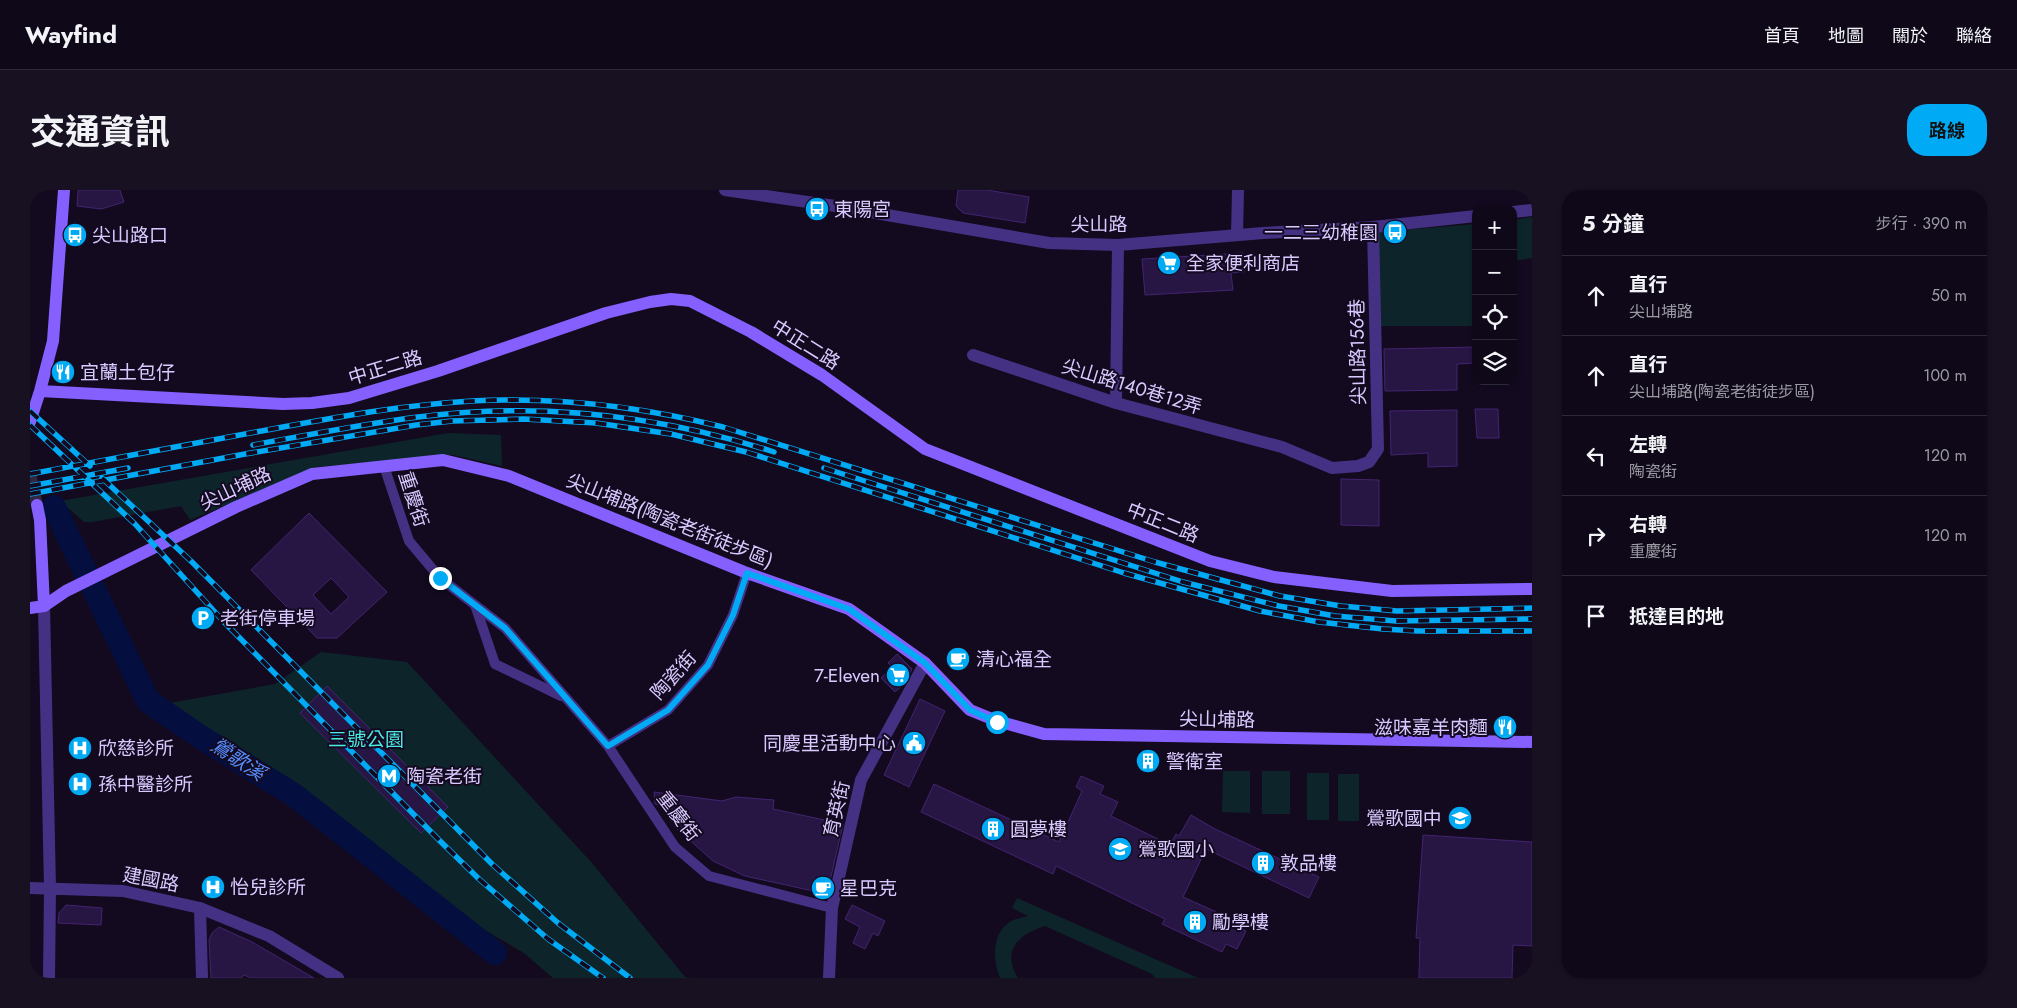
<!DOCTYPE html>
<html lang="zh-TW">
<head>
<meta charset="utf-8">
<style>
  :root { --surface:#0e0818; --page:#171121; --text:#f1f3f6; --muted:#9b9aa2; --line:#2e2937; --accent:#00aaf4 }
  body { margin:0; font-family:Jost,"Noto Sans TC",sans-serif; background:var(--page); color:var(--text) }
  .controls { position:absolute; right:15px; top:15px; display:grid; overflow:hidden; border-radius:10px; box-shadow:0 1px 4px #0004 }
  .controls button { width:45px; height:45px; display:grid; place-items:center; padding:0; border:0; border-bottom:1px solid var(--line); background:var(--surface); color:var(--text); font:25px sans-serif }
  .stop { position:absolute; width:15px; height:15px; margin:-11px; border:4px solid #00aaf4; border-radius:50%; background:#fff }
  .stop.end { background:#00aaf4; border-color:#fff; box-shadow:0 1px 5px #0008 }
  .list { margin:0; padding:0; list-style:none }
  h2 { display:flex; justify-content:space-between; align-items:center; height:65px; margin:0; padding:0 20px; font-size:21px }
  h2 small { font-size:16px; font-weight:400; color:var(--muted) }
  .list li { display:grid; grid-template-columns:32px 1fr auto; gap:15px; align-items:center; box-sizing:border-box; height:80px; padding:0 20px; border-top:1px solid var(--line) }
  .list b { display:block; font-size:19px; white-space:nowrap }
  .list p { margin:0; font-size:16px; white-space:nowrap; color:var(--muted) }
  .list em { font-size:16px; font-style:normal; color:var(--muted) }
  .icon { flex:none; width:28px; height:28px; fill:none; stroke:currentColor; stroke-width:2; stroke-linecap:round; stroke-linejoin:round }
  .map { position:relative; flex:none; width:1502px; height:788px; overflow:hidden; border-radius:20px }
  header { display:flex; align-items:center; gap:30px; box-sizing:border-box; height:70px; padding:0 25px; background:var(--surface); border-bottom:1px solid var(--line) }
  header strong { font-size:24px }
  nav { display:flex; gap:28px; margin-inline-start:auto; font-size:18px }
  .intro { display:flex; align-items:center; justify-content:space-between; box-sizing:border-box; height:120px; padding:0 30px }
  h1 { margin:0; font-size:35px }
  .button { padding:12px 22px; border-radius:20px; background:var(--accent); color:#111; font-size:18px; font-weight:700 }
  main { display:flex; gap:30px; padding:0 30px }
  aside { flex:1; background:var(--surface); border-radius:20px; box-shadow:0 1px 4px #0004 }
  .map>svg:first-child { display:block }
  .green { fill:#0d252a }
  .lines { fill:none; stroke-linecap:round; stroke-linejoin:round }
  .river { stroke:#040e3f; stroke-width:24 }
  .building { fill:#271543; stroke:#432471; fill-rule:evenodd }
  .secondary-tunnel { stroke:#312741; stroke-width:12; stroke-dasharray:12 6; stroke-linecap:butt }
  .pedestrian { stroke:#453184; stroke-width:10 }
  .minor { stroke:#453184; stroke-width:12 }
  .tertiary { stroke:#453184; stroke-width:12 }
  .secondary { stroke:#8560ff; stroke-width:12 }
  .rail-casing { stroke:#00aaf4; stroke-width:5.5 }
  .rail { stroke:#130a20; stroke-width:4; stroke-dasharray:11; stroke-linecap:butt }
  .route { stroke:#00aaf4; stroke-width:6 }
  .labels { text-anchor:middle; stroke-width:4; stroke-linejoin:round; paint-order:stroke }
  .poi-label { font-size:19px; fill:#dac9ff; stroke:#130a20; text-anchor:start }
  .street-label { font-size:19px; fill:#dac9ff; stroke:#130a20 }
  .park-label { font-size:19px; fill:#4aeae3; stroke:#130a20 }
  .water-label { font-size:20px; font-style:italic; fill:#578fff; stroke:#130a20 }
</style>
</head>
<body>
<header>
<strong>Wayfind</strong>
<nav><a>首頁</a><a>地圖</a><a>關於</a><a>聯絡</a></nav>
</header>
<div class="intro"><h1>交通資訊</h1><a class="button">路線</a></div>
<main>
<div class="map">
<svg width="1502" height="788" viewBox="0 0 1502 788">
  <rect width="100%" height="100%" fill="#130a20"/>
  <path class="green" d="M 1502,27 L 1502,68 L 1483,71 L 1483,30 Z
    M 1446,34 L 1446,136 L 1351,136 L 1347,42 Z
    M 418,243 L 471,245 L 472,276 L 423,265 L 286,277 L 160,330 L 151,316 L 62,332 L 54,332 L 30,311 Z
    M 291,462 L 377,472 L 562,673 L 655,787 L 660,788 L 523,788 L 494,763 L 432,727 L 247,585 L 134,514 L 245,494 Z
    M 1193,581 L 1220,581 L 1220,623 L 1192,622 Z
    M 1232,581 L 1260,581 L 1260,624 L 1232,624 Z
    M 1277,583 L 1299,583 L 1299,630 L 1277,630 Z
    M 1308,584 L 1329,584 L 1329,631 L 1308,631 Z
    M 987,708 L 1168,788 L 1125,788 L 1122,784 L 1015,736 C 989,744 971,760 988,788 L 970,788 C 963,772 962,747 976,735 C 982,729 991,728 998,726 L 982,718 Z"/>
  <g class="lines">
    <path class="river" d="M 24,317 L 118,511 L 169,546 L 264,605 L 465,763"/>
  </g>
  <path class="building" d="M 48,0 L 90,0 L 94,12 L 71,19 L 47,16 Z
    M 928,0 L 957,0 L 999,7 L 995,33 L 933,23 L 926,16 Z
    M 1213,63 L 1214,82 L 1201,83 L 1203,100 L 1115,105 L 1112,69 Z
    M 1446,157 L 1446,173 L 1427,174 L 1427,200 L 1355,201 L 1354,159 Z
    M 1445,219 L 1468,219 L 1469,248 L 1447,248 Z
    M 1427,220 L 1427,276 L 1398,277 L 1398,263 L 1361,265 L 1360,221 Z
    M 1311,289 L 1349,290 L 1349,336 L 1311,335 Z
    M 279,323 L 357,402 L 307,448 L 287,448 L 221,380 ZM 301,388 L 319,407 L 301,424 L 283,405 Z
    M 867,464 L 882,479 L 875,493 L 865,502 L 851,488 L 863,477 L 858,473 Z
    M 297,496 L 418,617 L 391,643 L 270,523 Z
    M 890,509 L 915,521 L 879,597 L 854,585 Z
    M 1051,586 L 1074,596 L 1070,604 L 1088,612 L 1081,626 L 1140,655 L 1146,644 L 1149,646 L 1161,625 L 1185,639 L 1289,687 L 1279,708 L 1176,659 L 1153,707 L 1193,725 L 1191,729 L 1216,741 L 1207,759 L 1196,754 L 1192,762 L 1132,734 L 1135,729 L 1026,676 L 1023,684 L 891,622 L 904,594 L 1029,652 L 1052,601 L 1046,597 Z
    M 624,602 L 692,611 L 706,607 L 744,610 L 743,619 L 813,634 L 797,704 L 715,686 L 683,671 L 644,636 L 655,623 L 625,614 Z
    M 1393,645 L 1502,652 L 1502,756 L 1483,755 L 1482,788 L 1389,788 L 1390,748 L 1386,748 Z
    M 36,715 L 72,718 L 71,735 L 28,733 L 29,723 Z
    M 822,715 L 855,731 L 848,746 L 843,743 L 835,759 L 823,753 L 830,737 L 815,729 Z
    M 189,737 L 222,752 L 284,788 L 221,788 L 214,785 L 211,788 L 181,788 L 179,750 L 182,743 Z"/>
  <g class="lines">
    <path class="secondary-tunnel" d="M 0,284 L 7,315"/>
    <path class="pedestrian" d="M 354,276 L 379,351 L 410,388 L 475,438 L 578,556 L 645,657 L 679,686 L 802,718
      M 445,415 L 465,474 L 531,506
      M 578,556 L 638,520 L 678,475 L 703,425 L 717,383"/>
    <path class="minor" d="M 1207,45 L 1208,0
      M 943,165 L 1086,213 L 1252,257 L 1302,278 L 1328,276 L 1339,272 L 1348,259 L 1343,37
      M 1086,213 L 1088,55
      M 14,416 L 20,698
      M 170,718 L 172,788
      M 799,788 L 802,718 L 831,590 L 895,473"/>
    <path class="tertiary" d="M 695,0 L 805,16 L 1019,53 L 1088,55 L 1233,43 L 1343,37 L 1446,26
      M 1483,22 L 1502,20
      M 0,698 L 93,701 L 170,718 L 239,746 L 308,788
      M 19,788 L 20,698"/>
    <path class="secondary" d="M 10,201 L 253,214 L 282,213 L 319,208 L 408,181 L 576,123 L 620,112 L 641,109 L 660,111 L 721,142 L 792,185 L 895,259 L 1180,371 L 1244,387 L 1362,401 L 1502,399
      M 0,232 L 10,201 L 23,151 L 34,0
      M 7,315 L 10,330 L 14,416
      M 0,418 L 14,416 L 36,401 L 206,317 L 282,284 L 413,270 L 479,286 L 717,383 L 819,419 L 895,473 L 940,520 L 967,531 L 1014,544 L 1502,552"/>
    <g class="rail-casing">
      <path id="rail" d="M 0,221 L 60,276
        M 0,235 L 105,334 L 194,432 L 410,651 L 449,689 L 518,749 L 573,788
        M 223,255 C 278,245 333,234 388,227 C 508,212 629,225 744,262
        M 794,278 L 1153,392 L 1249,416 L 1305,426 L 1366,431 L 1502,429
        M 0,284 C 75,270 151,256 226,242 C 307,227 390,211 473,210 C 547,209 621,219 693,237 L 1125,372 L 1250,406 L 1311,416 L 1367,421 L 1502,418
        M 72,288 L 162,372 L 462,674 L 528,733 L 600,788
        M 0,296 L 98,278
        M 0,304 L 215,264 L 386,235 L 422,231 L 494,229 L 566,233 L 641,244 L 716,262 L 1094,383 L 1230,421 L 1289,432 L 1353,439 L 1388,441 L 1502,441"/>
    </g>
    <use href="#rail" class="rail"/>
  </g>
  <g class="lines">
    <path class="route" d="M 410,388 L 475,438 L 578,556 L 638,520 L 678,475 L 703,425 L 717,383 L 819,419 L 895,473 L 940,520 L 967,532"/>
  </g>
  <defs>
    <g id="bus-disc" transform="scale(1.25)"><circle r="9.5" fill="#00aaf4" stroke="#130a20"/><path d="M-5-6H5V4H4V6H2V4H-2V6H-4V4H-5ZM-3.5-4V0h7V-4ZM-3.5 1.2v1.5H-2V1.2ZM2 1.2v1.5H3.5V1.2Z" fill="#fff"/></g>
    <g id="supermarket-disc" transform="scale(1.25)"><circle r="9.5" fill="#00aaf4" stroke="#130a20"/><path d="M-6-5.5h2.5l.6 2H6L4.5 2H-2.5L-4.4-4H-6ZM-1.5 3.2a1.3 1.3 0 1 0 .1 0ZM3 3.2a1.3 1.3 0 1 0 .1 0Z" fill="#fff"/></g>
    <g id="restaurant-disc" transform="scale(1.25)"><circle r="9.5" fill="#00aaf4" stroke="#130a20"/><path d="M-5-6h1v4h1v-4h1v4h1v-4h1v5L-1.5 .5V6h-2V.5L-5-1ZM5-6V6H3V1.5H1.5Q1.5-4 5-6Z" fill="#fff"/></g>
    <g id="parking-disc" transform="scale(1.25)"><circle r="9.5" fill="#00aaf4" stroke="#130a20"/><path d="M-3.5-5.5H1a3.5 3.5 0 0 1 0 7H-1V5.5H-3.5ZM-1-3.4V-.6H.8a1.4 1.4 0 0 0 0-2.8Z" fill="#fff"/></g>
    <g id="cafe-disc" transform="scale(1.25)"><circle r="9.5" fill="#00aaf4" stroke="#130a20"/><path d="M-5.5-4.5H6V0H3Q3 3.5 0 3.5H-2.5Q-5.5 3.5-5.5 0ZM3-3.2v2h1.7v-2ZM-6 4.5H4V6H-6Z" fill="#fff"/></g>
    <g id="civic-disc" transform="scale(1.25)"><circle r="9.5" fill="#00aaf4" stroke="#130a20"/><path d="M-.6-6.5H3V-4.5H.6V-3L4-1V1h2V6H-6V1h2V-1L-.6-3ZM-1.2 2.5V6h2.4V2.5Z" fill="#fff"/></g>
    <g id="hospital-disc" transform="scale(1.25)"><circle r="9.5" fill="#00aaf4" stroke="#130a20"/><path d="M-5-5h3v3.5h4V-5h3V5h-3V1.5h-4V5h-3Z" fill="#fff"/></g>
    <g id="building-disc" transform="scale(1.25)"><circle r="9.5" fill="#00aaf4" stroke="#130a20"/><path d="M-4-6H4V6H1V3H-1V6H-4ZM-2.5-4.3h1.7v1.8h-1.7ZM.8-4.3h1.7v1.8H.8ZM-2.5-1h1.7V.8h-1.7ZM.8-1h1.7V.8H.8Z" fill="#fff"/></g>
    <g id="metro-disc" transform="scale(1.25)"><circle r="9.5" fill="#00aaf4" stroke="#130a20"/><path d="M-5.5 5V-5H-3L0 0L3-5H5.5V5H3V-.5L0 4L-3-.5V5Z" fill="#fff"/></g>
    <g id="school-disc" transform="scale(1.25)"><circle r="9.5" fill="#00aaf4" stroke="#130a20"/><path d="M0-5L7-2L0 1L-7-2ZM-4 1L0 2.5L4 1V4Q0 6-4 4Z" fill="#fff"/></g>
  </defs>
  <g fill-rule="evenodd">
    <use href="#bus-disc" x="787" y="19"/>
    <use href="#bus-disc" x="1365" y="42"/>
    <use href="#bus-disc" x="45" y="45"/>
    <use href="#supermarket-disc" x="1139" y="73"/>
    <use href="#restaurant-disc" x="33" y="182"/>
    <use href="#parking-disc" x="173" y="428"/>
    <use href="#cafe-disc" x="928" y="469"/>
    <use href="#supermarket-disc" x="868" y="485"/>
    <use href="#restaurant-disc" x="1475" y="537"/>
    <use href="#civic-disc" x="884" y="553"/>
    <use href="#hospital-disc" x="50" y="558"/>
    <use href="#building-disc" x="1118" y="571"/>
    <use href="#metro-disc" x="359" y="586"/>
    <use href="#hospital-disc" x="50" y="594"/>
    <use href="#school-disc" x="1430" y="628"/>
    <use href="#building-disc" x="963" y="639"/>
    <use href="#school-disc" x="1090" y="659"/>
    <use href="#building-disc" x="1233" y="673"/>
    <use href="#hospital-disc" x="183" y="697"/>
    <use href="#cafe-disc" x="793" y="698"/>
    <use href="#building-disc" x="1165" y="732"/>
  </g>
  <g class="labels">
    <g class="poi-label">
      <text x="804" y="26">東陽宮</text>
      <text x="1348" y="49" text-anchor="end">一二三幼稚園</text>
      <text x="62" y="52">尖山路口</text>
      <text x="1156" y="80">全家便利商店</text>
      <text x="50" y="189">宜蘭土包仔</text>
      <text x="190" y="435">老街停車場</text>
      <text x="946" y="476">清心福全</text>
      <text x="850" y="492" text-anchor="end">7-Eleven</text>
      <text x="1458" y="544" text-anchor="end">滋味嘉羊肉麵</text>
      <text x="866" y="560" text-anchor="end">同慶里活動中心</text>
      <text x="68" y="565">欣慈診所</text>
      <text x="1136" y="578">警衛室</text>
      <text x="376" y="593">陶瓷老街</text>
      <text x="68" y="601">孫中醫診所</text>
      <text x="1412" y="635" text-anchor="end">鶯歌國中</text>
      <text x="980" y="646">圓夢樓</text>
      <text x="1108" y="666">鶯歌國小</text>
      <text x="1250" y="680">敦品樓</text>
      <text x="200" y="704">怡兒診所</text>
      <text x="810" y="705">星巴克</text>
      <text x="1182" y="739">勵學樓</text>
    </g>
    <g class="street-label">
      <text x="1069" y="41">尖山路</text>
      <text transform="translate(776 154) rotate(32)" y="7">中正二路</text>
      <text transform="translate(1327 162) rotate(-91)" y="7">尖山路156巷</text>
      <text transform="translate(355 177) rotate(-17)" y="7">中正二路</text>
      <text transform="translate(1102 196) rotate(17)" y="7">尖山路140巷12弄</text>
      <text transform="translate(205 298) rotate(-25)" y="7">尖山埔路</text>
      <text transform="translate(384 309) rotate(72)" y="7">重慶街</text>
      <text transform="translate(640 330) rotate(22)" y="7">尖山埔路(陶瓷老街徒步區)</text>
      <text transform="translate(1133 332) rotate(22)" y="7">中正二路</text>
      <text transform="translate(643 485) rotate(-48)" y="7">陶瓷街</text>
      <text transform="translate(1187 529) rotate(1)" y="7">尖山埔路</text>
      <text transform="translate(806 619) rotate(-77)" y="7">育英街</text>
      <text transform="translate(649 626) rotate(52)" y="7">重慶街</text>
      <text transform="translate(121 689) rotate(11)" y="7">建國路</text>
    </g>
    <g class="park-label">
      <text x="336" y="556">三號公園</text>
    </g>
    <g class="water-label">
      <text transform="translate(208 569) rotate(33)" y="7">鶯歌溪</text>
    </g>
  </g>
</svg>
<div class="controls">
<button>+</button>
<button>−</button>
<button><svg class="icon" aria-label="locate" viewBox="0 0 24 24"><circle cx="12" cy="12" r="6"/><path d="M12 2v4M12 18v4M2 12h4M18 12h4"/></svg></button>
<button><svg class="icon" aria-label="layers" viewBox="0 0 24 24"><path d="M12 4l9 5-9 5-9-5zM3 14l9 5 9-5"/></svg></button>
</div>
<div class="stop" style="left:967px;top:532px"></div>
<div class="stop end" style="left:410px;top:388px"></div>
</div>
<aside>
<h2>5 分鐘<small>步行 · 390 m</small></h2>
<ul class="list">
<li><svg class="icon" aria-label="ahead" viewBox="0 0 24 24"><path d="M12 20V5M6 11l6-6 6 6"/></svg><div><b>直行</b><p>尖山埔路</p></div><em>50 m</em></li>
<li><svg class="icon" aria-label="ahead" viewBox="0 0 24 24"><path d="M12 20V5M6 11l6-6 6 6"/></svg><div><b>直行</b><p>尖山埔路(陶瓷老街徒步區)</p></div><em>100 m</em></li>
<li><svg class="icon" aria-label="left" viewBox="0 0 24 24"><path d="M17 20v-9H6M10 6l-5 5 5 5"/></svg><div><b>左轉</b><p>陶瓷街</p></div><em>120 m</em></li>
<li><svg class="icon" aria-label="right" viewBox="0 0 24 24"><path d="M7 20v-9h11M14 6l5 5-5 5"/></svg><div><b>右轉</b><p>重慶街</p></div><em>120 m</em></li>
<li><svg class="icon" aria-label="arrive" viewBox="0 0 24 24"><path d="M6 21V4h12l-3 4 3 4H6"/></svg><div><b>抵達目的地</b></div></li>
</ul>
</aside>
</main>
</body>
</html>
